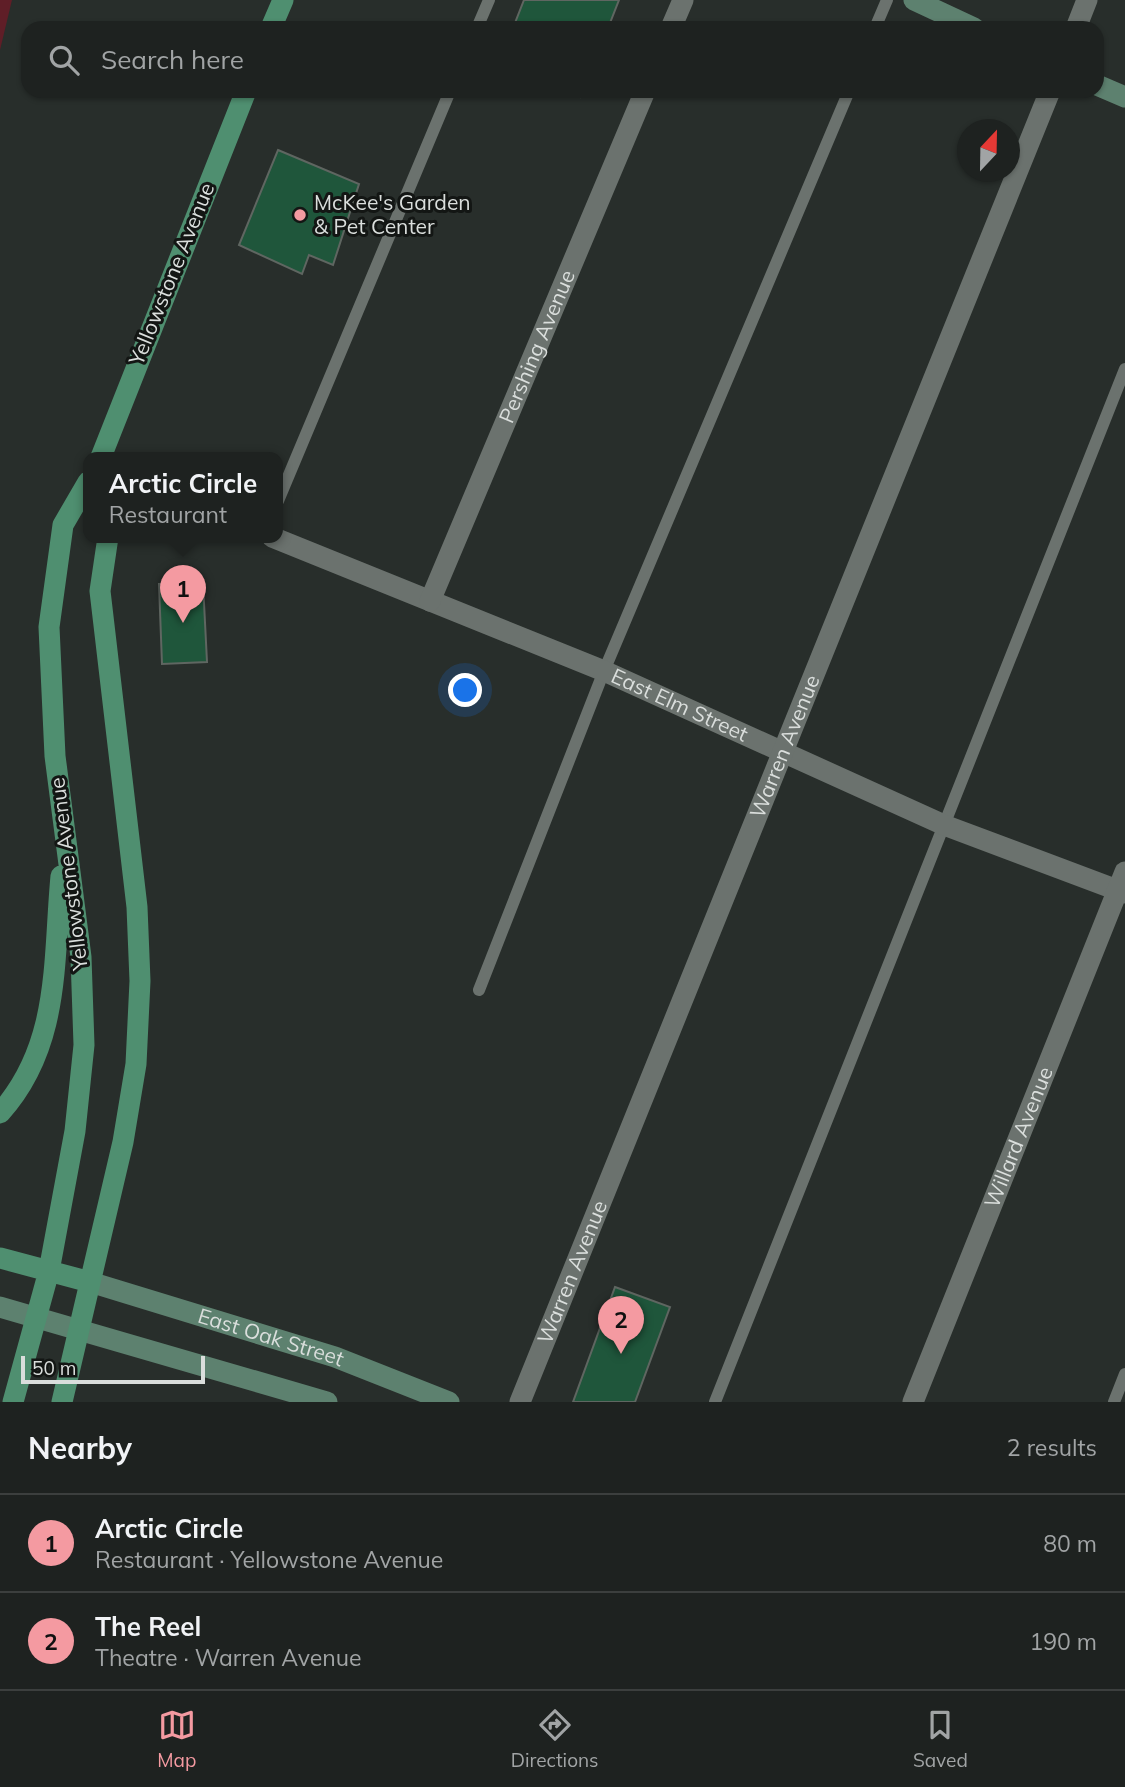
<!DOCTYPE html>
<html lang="en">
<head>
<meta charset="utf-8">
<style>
  :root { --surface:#1e2220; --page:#262a29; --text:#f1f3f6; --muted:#a1a4a5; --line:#3c3f3e; --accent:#f49aa1 }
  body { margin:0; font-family:Mulish,sans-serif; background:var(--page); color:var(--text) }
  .compass { position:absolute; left:957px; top:119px; width:63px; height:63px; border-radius:50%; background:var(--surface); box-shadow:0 2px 5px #0004; rotate:22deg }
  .scale { position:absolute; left:21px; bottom:18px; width:184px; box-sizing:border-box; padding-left:7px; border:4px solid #dadedc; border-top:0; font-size:19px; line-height:24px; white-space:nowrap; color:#dadedc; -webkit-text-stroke:5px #131614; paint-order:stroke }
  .you { position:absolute; left:466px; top:691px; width:24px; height:24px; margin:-18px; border:5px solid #fff; border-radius:50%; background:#1a73e8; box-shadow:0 0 0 10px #1a73e833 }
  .badge { display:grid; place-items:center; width:46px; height:46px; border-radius:50%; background:var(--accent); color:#111; font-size:23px; font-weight:700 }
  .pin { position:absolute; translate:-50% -58px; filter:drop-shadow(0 2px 4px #0008) }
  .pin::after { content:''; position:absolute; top:37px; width:24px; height:21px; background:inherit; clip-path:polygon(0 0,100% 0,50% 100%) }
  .popup { position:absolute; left:83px; top:452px; width:200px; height:91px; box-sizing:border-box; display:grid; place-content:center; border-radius:14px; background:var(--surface); filter:drop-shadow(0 2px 5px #0005); font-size:23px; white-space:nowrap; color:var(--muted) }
  .popup b { font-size:26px; color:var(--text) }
  .popup::after { content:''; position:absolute; left:50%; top:100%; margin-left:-14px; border:14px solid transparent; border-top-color:var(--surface) }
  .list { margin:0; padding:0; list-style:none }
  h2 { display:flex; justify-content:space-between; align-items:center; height:91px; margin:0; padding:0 28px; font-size:30px }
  h2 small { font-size:23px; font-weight:400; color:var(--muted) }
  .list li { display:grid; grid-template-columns:46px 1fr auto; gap:21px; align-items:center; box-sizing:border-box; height:98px; padding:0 28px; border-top:2px solid var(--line) }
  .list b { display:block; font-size:26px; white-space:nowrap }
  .list p { margin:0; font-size:23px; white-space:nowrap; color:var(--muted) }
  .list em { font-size:23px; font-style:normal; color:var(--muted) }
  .icon { flex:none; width:38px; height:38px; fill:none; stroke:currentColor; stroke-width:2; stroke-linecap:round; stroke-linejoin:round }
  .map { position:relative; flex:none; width:1125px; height:1402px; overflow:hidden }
  .search { position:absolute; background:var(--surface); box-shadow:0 2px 5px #0004; left:21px; right:21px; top:21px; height:77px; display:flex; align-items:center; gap:18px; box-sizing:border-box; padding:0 24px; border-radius:21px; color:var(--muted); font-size:26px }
  .sheet { height:287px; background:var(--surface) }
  nav { display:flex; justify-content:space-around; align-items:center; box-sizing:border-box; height:98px; border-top:2px solid var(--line); background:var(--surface); font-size:19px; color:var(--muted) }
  nav a { display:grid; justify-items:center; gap:4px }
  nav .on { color:var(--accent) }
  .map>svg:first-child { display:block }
  .green { fill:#5f1e27 }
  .building { fill:#1f563b; stroke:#5f6661; stroke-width:2 }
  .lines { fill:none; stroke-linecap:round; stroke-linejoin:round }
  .lane { stroke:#6b726e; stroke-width:12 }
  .street { stroke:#6b726e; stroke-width:21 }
  .secondary { stroke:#5d816f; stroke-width:21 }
  .primary { stroke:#4f8f70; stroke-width:21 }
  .poi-dot { fill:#f49aa1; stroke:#131614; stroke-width:2.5 }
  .labels { text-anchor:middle; stroke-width:6; stroke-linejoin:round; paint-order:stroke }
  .poi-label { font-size:21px; fill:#dadedc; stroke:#131614; text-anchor:start }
  .street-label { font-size:21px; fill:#dadedc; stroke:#131614 }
</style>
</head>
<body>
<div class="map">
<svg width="1125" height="1402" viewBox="0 0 1125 1402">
  <rect width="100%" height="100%" fill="#282e2b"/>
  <path class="green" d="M 0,0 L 12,0 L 0,50 Z"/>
  <path class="building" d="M 524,0 L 619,0 L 608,28 L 513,28 Z
    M 565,91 L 583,91 L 580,97 Z
    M 278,150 L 359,184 L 333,265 L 309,255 L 302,274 L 239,245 Z
    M 203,583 L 207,662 L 162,664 L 159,584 Z
    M 615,1287 L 670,1307 L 635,1402 L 573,1402 Z"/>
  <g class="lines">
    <path class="lane" d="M 477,28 L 489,0
      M 875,28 L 887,0
      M 278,501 L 450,91
      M 479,990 L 604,671 L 849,91
      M 715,1402 L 1125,369
      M 1114,1402 L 1125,1374"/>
    <g class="street">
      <path d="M 671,28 L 683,0"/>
      <path d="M 1076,28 L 1087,0"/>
      <path id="s1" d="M 272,537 L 604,671 L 944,825 L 1125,893"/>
      <path id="s2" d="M 430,601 L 645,91"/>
      <path id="s3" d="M 520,1402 L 1050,91"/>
      <path id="s4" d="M 913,1402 L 1125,872"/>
    </g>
    <g class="secondary">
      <path d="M 914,0 L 974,28"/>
      <path d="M 1097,85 L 1125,97"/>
      <path id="s5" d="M 90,1282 L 335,1357 L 449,1402"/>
      <path d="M 0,1307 L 327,1402"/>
    </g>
    <path class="primary" d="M 271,28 L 283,0
      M 101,457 L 246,91
      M 0,1113 C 61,1045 53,961 61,876
      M 0,1258 L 90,1282
      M 13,1402 L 49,1271 L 75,1131 L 84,1045 L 81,957 L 55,756 L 49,627 L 63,525 L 88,482
      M 62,1402 L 123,1142 L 136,1064 L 140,981 L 137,907 L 100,591 L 108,537"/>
  </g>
  <circle class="poi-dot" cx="300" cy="215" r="7"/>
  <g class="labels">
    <g class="poi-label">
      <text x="314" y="210">McKee's Garden<tspan x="314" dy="24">&amp; Pet Center</tspan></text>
    </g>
    <g class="street-label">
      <text transform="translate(172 274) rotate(-68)" y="7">Yellowstone Avenue</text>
      <text dy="7" stroke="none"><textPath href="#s2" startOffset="276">Pershing Avenue</textPath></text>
      <text dy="7" stroke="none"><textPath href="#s1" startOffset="441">East Elm Street</textPath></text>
      <text dy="7" stroke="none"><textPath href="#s3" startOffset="707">Warren Avenue</textPath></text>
      <text transform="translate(69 874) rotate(-97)" y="7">Yellowstone Avenue</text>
      <text dy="7" stroke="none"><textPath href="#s4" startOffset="285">Willard Avenue</textPath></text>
      <text dy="7" stroke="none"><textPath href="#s3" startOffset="140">Warren Avenue</textPath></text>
      <text dy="7" stroke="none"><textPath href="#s5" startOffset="189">East Oak Street</textPath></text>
    </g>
  </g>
</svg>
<svg class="compass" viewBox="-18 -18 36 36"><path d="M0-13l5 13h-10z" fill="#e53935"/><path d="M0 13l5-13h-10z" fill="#a1a4a5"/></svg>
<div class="scale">50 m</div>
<div class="you"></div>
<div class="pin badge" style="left:183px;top:623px">1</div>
<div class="popup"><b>Arctic Circle</b>Restaurant</div>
<div class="pin badge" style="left:621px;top:1354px">2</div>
<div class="search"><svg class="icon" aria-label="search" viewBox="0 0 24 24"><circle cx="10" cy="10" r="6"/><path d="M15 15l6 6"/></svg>Search here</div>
</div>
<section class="sheet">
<h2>Nearby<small>2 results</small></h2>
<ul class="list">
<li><span class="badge">1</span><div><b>Arctic Circle</b><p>Restaurant · Yellowstone Avenue</p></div><em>80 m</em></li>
<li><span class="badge">2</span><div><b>The Reel</b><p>Theatre · Warren Avenue</p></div><em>190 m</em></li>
</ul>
</section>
<nav>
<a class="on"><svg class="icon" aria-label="map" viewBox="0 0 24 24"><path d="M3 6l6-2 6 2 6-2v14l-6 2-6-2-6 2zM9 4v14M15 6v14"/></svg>Map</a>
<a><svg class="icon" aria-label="directions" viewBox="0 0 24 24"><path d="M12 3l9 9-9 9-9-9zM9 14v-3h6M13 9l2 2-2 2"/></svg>Directions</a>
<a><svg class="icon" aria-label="saved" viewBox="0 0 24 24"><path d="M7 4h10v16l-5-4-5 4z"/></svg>Saved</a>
</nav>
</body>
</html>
